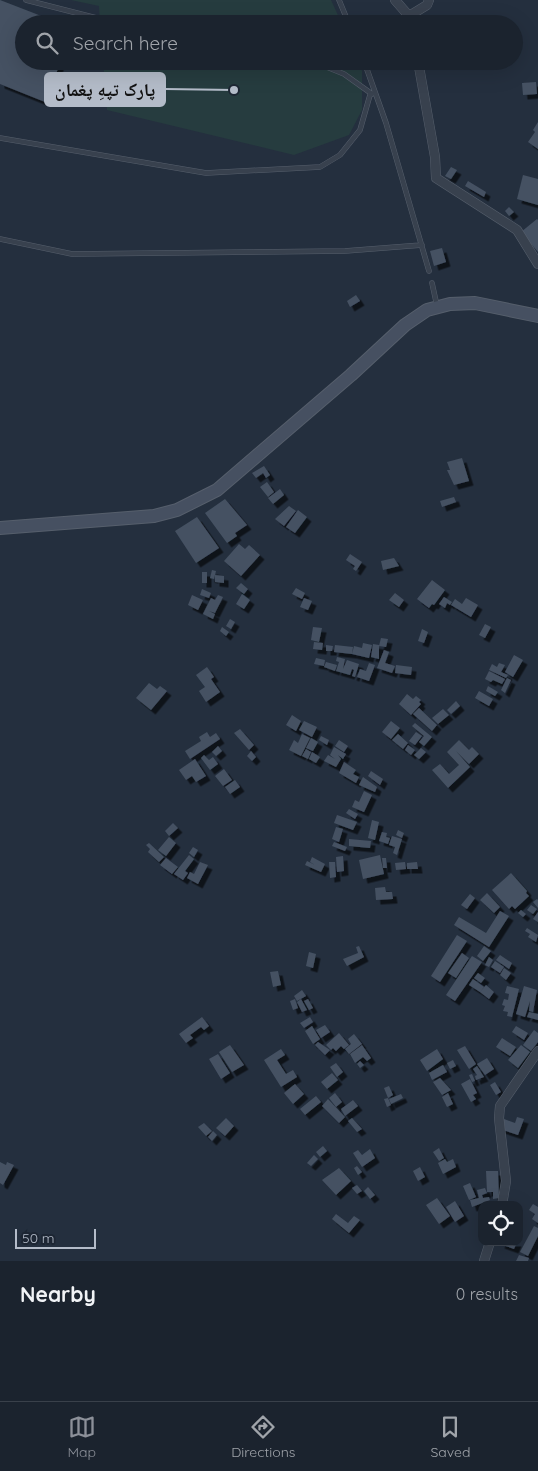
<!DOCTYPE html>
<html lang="en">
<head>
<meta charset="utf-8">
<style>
  :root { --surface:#1b232e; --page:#282f3a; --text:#f1f3f6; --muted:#a0a4aa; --line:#39404a; --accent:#8c9099 }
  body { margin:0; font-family:Quicksand,"Noto Naskh Arabic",sans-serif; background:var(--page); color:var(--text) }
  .controls { position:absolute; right:15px; bottom:15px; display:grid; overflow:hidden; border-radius:10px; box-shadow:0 5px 20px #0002 }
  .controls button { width:45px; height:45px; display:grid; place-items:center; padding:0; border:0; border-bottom:1px solid var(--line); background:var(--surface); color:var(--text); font:25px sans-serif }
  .scale { position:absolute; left:15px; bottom:12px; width:81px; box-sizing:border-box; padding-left:5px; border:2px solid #b4bcc9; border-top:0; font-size:14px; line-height:18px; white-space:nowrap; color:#b4bcc9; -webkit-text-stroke:4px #1d2633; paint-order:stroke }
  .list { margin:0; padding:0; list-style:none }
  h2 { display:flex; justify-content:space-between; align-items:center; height:65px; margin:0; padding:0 20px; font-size:21px }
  h2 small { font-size:16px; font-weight:400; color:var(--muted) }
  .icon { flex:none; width:28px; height:28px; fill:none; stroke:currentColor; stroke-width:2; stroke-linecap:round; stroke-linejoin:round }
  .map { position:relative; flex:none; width:538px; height:1261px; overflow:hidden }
  .search { position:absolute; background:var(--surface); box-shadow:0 5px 20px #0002; left:15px; right:15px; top:15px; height:55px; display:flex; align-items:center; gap:12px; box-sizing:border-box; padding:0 18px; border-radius:28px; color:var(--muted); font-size:19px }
  .sheet { height:140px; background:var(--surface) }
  nav { display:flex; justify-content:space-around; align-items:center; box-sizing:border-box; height:70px; border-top:1px solid var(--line); background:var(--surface); font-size:14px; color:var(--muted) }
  nav a { display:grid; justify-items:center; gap:2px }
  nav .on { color:var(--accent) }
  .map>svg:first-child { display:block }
  .green { fill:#263c3f }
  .building { fill:#455162; filter:url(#shadow) }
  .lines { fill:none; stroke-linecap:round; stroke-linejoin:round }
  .service-casing { stroke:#565f6c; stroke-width:5.5 }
  .minor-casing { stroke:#565f6c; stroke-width:10 }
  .secondary-casing { stroke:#565f6c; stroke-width:14 }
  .service { stroke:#38414e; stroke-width:4.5 }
  .minor { stroke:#38414e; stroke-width:9 }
  .secondary { stroke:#465061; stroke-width:12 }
  .leader { fill:none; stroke:#b4bcc9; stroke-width:2 }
  .callout-dot { fill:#b4bcc9; stroke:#1d2633; stroke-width:2 }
  .callout { fill:#b4bcc9; stroke:#b4bcc9; stroke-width:2 }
  .callout-label { font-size:18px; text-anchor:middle; font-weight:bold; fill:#111 }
</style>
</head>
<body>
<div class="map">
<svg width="538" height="1261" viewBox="0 0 538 1261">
  <defs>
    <filter id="shadow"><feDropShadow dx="4.5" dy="4.5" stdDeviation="0" flood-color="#0009"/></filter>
  </defs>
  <rect width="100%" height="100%" fill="#242f3e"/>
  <path class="green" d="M 71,0 L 331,0 L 342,24 L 100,24 L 99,6 Z
    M 103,61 L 358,61 L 362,71 L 362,110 L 349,135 L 294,155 L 107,110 Z"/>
  <path class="building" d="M 0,0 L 62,24 L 24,24 L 24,61 L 61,61 L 45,102 L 0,84 Z
    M 536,82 L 537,94 L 523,95 L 522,83 Z
    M 538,122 L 538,149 L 528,142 L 535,132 L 533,130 Z
    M 451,167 L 457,170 L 451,179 L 445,176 Z
    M 523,175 L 538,179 L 538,205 L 517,199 Z
    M 468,181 L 486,192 L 484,197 L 465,186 Z
    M 509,207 L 514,212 L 509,216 L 505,211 Z
    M 537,219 L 538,220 L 538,252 L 521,232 Z
    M 442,248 L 446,262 L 434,266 L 430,251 Z
    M 356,295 L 360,301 L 350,307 L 347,301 Z
    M 462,458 L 469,481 L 454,485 L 447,470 L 450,470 L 447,462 Z
    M 264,466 L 270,475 L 266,478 L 263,473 L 256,478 L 252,473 Z
    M 267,482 L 274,492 L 268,497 L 260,487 Z
    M 280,489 L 284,495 L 273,504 L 268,498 Z
    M 454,497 L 456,502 L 442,507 L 440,501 Z
    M 225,499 L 247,525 L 235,533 L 237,536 L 227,543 L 205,513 Z
    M 289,506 L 296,511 L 284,526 L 275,519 Z
    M 298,510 L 307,517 L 295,533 L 286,527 Z
    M 197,517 L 219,548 L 196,563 L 175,531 Z
    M 239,544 L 245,549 L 249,545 L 260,555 L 241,576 L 224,561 Z
    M 350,554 L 362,562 L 356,571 L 353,569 L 355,566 L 346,560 Z
    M 394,558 L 399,566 L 383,570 L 381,561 Z
    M 212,570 L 216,571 L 214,579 L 210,578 Z
    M 202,572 L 207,572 L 207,583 L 202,583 Z
    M 215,575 L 224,576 L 224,583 L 215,582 Z
    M 432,580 L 445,590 L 434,605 L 432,604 L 429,608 L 417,599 Z
    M 241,583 L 248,589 L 244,594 L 236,588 Z
    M 296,588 L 305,593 L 302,599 L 292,594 Z
    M 202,589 L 211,593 L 209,598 L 200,595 Z
    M 395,593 L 404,600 L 399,607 L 389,600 Z
    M 242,594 L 250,600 L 244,609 L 236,604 Z
    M 192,595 L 203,600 L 198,610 L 188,605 Z
    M 218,595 L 223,597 L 215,613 L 209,611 L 215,614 L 213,619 L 203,614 L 211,598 L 215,600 Z
    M 444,597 L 452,602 L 450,605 L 447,603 L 445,608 L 439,604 Z
    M 304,598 L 312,601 L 308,610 L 300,607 Z
    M 466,598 L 478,605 L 471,617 L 451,605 L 455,599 L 462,604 Z
    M 230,619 L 235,622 L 231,629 L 226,626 Z
    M 485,624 L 491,627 L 485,638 L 479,635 Z
    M 222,627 L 229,632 L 226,636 L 220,631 Z
    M 313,627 L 322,628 L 319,642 L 311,640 Z
    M 422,629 L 428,632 L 424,643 L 418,641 Z
    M 381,638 L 388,639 L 386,647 L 379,646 Z
    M 314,642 L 323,643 L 322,650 L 313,649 Z
    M 363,643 L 372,645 L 369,658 L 352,654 L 354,646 L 362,648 Z
    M 373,644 L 379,645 L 379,659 L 371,657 Z
    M 326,645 L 333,646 L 332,651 L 326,651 Z
    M 335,645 L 353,647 L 352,654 L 334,652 Z
    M 384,650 L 389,652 L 385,663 L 395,666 L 392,673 L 377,668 Z
    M 514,655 L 523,660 L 513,677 L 505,672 Z
    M 337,657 L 345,659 L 343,669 L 347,660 L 359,664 L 355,677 L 352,676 L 354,670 L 352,669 L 350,675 L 336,671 L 339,662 L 336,661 Z
    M 316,658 L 325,660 L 324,666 L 314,664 Z
    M 326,662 L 337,665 L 335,671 L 324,667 Z
    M 369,663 L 375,665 L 369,681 L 357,677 L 360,669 L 366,671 Z
    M 499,663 L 505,665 L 501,672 L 508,675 L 506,678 L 489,670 L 492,664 L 497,667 Z
    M 396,665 L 412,667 L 411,675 L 395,673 Z
    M 207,667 L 214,677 L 211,679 L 220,692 L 206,702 L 199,691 L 205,687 L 196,675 Z
    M 489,671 L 505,679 L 502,684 L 493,680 L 491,682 L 485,679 Z
    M 507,678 L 511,680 L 505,693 L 501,690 Z
    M 149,683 L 157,689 L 160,686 L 167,691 L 151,710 L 136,698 Z
    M 488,686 L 498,692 L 495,696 L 486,691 Z
    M 479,691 L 493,699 L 489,706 L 475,698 Z
    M 407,694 L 413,699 L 416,696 L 421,700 L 419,702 L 421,704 L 411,715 L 399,704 Z
    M 456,701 L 460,706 L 451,714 L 447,710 Z
    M 419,708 L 437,725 L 432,731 L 413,714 Z
    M 443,709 L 449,715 L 438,724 L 432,718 Z
    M 292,715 L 301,721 L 296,731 L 286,725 Z
    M 304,721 L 317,727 L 312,737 L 299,730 Z
    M 391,721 L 400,728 L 391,739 L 382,732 Z
    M 415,723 L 432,737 L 424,746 L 419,742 L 424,736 L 412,726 Z
    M 240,729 L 254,745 L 249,750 L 234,733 Z
    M 207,732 L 210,737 L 216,733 L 220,739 L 190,759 L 185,751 L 201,741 L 199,737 Z
    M 416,732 L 422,736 L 415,745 L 409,741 Z
    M 302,734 L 310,738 L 301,756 L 289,750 L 294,740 L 298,743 Z
    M 398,734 L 408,743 L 403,749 L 392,740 Z
    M 321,736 L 329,740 L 327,745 L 319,740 Z
    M 311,738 L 318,742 L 313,751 L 306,748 Z
    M 339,740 L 348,746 L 344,752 L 335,746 Z
    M 459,740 L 469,750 L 472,747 L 479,754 L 469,764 L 456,751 L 470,767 L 448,788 L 432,770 L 440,764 L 449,774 L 459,765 L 447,752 Z
    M 408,745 L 415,750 L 411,755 L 405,750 Z
    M 218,746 L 222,751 L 216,756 L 212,752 Z
    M 334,747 L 346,754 L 343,759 L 338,755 L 341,759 L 336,767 L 324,761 L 328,755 L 335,759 L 330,755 Z
    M 421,748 L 426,752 L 419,759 L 414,755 Z
    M 306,749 L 311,752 L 308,759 L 302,756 Z
    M 251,751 L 256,757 L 252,761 L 247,756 Z
    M 312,752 L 320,757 L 316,763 L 309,759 Z
    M 204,755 L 209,760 L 213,757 L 218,764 L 210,770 L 201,758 Z
    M 195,759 L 206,776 L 196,782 L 192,776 L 186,780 L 179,770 Z
    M 344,762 L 356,770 L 353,774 L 359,777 L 356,783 L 339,773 Z
    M 224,769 L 232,780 L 223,786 L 215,776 Z
    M 371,771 L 383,779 L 380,785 L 368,776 Z
    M 363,777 L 377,787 L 375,792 L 359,785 Z
    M 235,780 L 240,787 L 230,794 L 225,787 Z
    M 364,791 L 372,795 L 364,812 L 352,807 L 355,800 L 359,802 Z
    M 349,809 L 358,814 L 355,819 L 346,813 Z
    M 337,815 L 357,822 L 353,830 L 334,823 Z
    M 372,820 L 379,822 L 375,840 L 368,838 Z
    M 173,823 L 178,828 L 169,836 L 165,831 Z
    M 336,827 L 343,829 L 339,842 L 332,839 Z
    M 398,830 L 404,833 L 402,838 L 396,835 Z
    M 382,832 L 387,833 L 386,837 L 390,838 L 388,844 L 379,841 Z
    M 392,836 L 402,839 L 397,855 L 393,853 L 395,847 L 389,845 Z
    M 169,837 L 176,843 L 166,856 L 158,850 Z
    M 349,839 L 371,841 L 370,848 L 349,846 Z
    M 334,842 L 347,847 L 345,851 L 332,846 Z
    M 149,843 L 164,857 L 159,862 L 148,852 L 150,849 L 146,845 Z
    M 193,847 L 198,850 L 194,857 L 189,853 Z
    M 189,855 L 194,859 L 185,871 L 188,873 L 183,880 L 174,874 Z
    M 380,855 L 384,874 L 363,879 L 359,860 Z
    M 343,856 L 344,871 L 337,872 L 336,857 Z
    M 312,857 L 325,864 L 321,872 L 305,865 L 307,861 L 315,865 L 310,862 Z
    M 166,858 L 178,867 L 172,874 L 160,865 Z
    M 382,858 L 386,858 L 387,868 L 383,868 Z
    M 200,862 L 208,865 L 198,884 L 187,878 L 190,872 L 194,874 Z
    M 329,862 L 335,862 L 336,877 L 330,878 Z
    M 405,862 L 406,869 L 396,870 L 395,863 Z
    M 417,862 L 418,869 L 407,869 L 407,863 Z
    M 511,873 L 527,891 L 526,893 L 529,896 L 515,909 L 512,906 L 509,909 L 492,890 Z
    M 385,887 L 386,892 L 392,892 L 393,899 L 376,900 L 375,888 Z
    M 487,893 L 500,907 L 494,913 L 480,900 Z
    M 470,894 L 475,898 L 467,909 L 461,905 Z
    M 537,899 L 538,900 L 538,908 L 533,902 Z
    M 531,905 L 537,909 L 533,914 L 527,910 Z
    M 521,910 L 526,914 L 523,917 L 518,913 Z
    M 500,911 L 509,916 L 489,947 L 454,925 L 459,917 L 486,933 Z
    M 538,912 L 538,922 L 533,919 Z
    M 527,928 L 538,935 L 536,942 L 528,937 L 530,934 L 525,931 Z
    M 457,935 L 467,941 L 440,982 L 431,976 Z
    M 359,946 L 364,957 L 347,966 L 343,959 L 358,953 L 356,947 Z
    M 484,946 L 491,951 L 483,961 L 477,956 Z
    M 309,952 L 316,954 L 313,968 L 306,966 Z
    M 462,953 L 469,958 L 456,978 L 448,973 Z
    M 500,955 L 512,963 L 509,969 L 496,960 Z
    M 472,956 L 482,962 L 455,1001 L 446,995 Z
    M 489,957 L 493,960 L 489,967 L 485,965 Z
    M 495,961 L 504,967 L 500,973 L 491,967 Z
    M 504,968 L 511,973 L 506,980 L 500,975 Z
    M 278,971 L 281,985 L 273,987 L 270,972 Z
    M 478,973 L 485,978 L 481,983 L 474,978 Z
    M 473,979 L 484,987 L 480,992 L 469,985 Z
    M 486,985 L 494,992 L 489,999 L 480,992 Z
    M 507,986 L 519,989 L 512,1017 L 507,1016 L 508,1012 L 503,1011 L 505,1006 L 502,1005 L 504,999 L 508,1000 L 509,994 L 505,993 Z
    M 524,986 L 537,990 L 533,1012 L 529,1011 L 530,1001 L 525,1017 L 516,1014 Z
    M 302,990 L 306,996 L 297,1001 L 294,996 Z
    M 295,999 L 298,1008 L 293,1010 L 290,1001 Z
    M 301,999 L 307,1010 L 302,1012 L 297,1002 Z
    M 308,999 L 313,1008 L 309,1010 L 304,1001 Z
    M 529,1012 L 538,1014 L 538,1020 L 527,1017 Z
    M 202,1017 L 209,1026 L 204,1030 L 201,1027 L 190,1035 L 193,1038 L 186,1043 L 179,1034 Z
    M 310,1017 L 313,1022 L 304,1028 L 300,1023 Z
    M 325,1025 L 330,1032 L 321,1038 L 316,1030 Z
    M 312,1026 L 320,1039 L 313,1044 L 305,1031 Z
    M 516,1026 L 528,1033 L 524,1040 L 512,1032 Z
    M 534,1030 L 538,1033 L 538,1042 L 531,1051 L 523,1045 Z
    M 339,1033 L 349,1045 L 344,1049 L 341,1046 L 336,1051 L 333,1048 L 331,1050 L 326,1045 Z
    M 354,1034 L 362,1044 L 349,1054 L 345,1049 L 351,1044 L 348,1039 Z
    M 502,1038 L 516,1047 L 510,1056 L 496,1047 Z
    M 318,1042 L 330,1050 L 325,1055 L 315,1045 Z
    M 230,1045 L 244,1065 L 232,1072 L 219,1052 Z
    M 362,1045 L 371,1058 L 367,1061 L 363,1057 L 355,1063 L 350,1054 Z
    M 521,1045 L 530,1052 L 518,1068 L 508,1060 Z
    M 465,1046 L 476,1064 L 469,1069 L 457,1050 Z
    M 281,1049 L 285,1055 L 277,1060 L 286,1074 L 293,1070 L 297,1077 L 281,1087 L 264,1060 Z
    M 437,1049 L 443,1059 L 427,1071 L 420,1060 Z
    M 218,1054 L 230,1073 L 221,1079 L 209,1059 Z
    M 487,1058 L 494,1069 L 485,1075 L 477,1064 Z
    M 453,1060 L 456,1066 L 450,1069 L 447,1063 Z
    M 360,1061 L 364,1065 L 360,1068 L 357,1064 Z
    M 336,1063 L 343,1072 L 337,1077 L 330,1067 Z
    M 443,1065 L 447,1072 L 432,1080 L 429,1073 Z
    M 477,1066 L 484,1077 L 476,1080 L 475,1076 L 477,1075 L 473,1069 Z
    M 332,1073 L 338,1080 L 327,1089 L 321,1082 Z
    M 472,1074 L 475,1081 L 472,1082 L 469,1075 Z
    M 440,1078 L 451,1090 L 442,1095 L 433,1082 Z
    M 470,1079 L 477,1093 L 473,1095 L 476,1099 L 471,1102 L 461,1084 Z
    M 495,1082 L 501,1092 L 496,1095 L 490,1085 Z
    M 295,1084 L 304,1094 L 293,1104 L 284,1093 Z
    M 389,1086 L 393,1095 L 388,1098 L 384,1088 Z
    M 335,1093 L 342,1102 L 336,1107 L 329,1098 Z
    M 448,1093 L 453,1104 L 447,1107 L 442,1097 Z
    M 401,1094 L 403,1098 L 391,1104 L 389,1099 Z
    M 316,1096 L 321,1102 L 305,1115 L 300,1109 Z
    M 388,1098 L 391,1105 L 387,1107 L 384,1099 Z
    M 328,1099 L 345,1117 L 339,1123 L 322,1106 Z
    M 353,1100 L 358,1106 L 345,1116 L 341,1109 Z
    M 517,1117 L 524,1119 L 518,1135 L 500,1129 L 504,1119 L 515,1123 Z
    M 226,1118 L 234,1126 L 225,1136 L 216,1128 Z
    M 352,1118 L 362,1129 L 357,1132 L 348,1121 Z
    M 204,1123 L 212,1131 L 206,1136 L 198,1127 Z
    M 213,1131 L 217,1135 L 212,1141 L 208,1137 Z
    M 323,1146 L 327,1151 L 320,1157 L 316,1152 Z
    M 439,1148 L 444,1158 L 439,1161 L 433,1152 Z
    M 370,1149 L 375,1158 L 362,1167 L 353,1153 L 358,1150 L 362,1155 Z
    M 314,1155 L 318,1159 L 311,1166 L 307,1163 Z
    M 445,1159 L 447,1162 L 453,1159 L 456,1167 L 443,1174 L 438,1163 Z
    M 0,1162 L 6,1165 L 7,1162 L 14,1165 L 3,1185 L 0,1183 Z
    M 357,1166 L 362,1172 L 358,1175 L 354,1168 Z
    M 420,1167 L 425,1177 L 418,1181 L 413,1171 Z
    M 339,1168 L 351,1181 L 336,1195 L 322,1180 Z
    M 486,1171 L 498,1171 L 499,1198 L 493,1199 L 493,1192 L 487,1192 Z
    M 470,1183 L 476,1197 L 469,1200 L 463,1186 Z
    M 357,1185 L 362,1191 L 357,1194 L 352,1188 Z
    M 368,1187 L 375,1195 L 370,1199 L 364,1191 Z
    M 485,1188 L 487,1193 L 482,1195 L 483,1198 L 489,1197 L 490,1200 L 472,1207 L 470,1200 L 479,1198 L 477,1190 Z
    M 437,1198 L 450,1216 L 439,1224 L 426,1205 Z
    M 455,1201 L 464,1216 L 455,1222 L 446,1207 Z
    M 533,1204 L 538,1207 L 538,1223 L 532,1219 L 535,1214 L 529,1210 Z
    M 336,1214 L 348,1223 L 354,1216 L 360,1220 L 349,1233 L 332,1219 Z
    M 534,1226 L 538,1228 L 538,1236 L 528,1256 L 520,1252 Z
    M 501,1242 L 517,1242 L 514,1249 L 500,1244 Z
    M 519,1255 L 529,1258 L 528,1261 L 516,1261 Z"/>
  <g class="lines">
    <g class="service-casing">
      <path id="service" d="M 26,0 L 116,23 L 130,24
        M 339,0 L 349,24
        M 170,24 L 215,21 L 221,24
        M 312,61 L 344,74 L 372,94
        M 364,61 L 386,123 L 429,271
        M 0,138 L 206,173 L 320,167 L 340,155 L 360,130 L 370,95
        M 0,239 L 72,254 L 345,251 L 422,245
        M 432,283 L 437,306"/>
    </g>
    <g class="minor-casing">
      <path id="minor" d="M 395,0 L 409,16 L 411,24
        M 409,16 L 427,5 L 429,0
        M 418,61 L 435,157 L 436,178 L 517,230 L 538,264
        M 502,1205 L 506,1181 L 499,1118 L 500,1106 L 538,1051
        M 484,1261 L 490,1242"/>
    </g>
    <g class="secondary-casing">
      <path id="secondary" d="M 0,528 L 154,516 L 177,510 L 217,490 L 351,375 L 405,325 L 427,310 L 450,304 L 475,303 L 538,316"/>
    </g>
    <use href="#service" class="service"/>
    <use href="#minor" class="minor"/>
    <use href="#secondary" class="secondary"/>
  </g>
  <path class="leader" d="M234 90L165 89"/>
  <circle class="callout-dot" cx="234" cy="90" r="5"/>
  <rect class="callout" x="45" y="73" width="120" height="33" rx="5"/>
  <g class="callout-label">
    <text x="105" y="96">پارک تپهِ پغمان</text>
  </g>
</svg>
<div class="controls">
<button><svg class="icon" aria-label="locate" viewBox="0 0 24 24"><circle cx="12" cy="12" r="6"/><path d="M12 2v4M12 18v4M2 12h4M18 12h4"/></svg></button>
</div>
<div class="scale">50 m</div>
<div class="search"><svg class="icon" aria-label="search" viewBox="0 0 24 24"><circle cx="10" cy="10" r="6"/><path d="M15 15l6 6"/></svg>Search here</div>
</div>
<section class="sheet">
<h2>Nearby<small>0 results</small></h2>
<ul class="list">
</ul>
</section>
<nav>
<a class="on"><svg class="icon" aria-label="map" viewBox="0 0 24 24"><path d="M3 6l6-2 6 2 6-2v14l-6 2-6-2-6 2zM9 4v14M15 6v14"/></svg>Map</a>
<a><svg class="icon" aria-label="directions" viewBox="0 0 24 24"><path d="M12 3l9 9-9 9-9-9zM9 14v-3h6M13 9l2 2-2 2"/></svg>Directions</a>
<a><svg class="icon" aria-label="saved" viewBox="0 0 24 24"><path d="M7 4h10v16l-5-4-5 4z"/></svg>Saved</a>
</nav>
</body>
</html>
